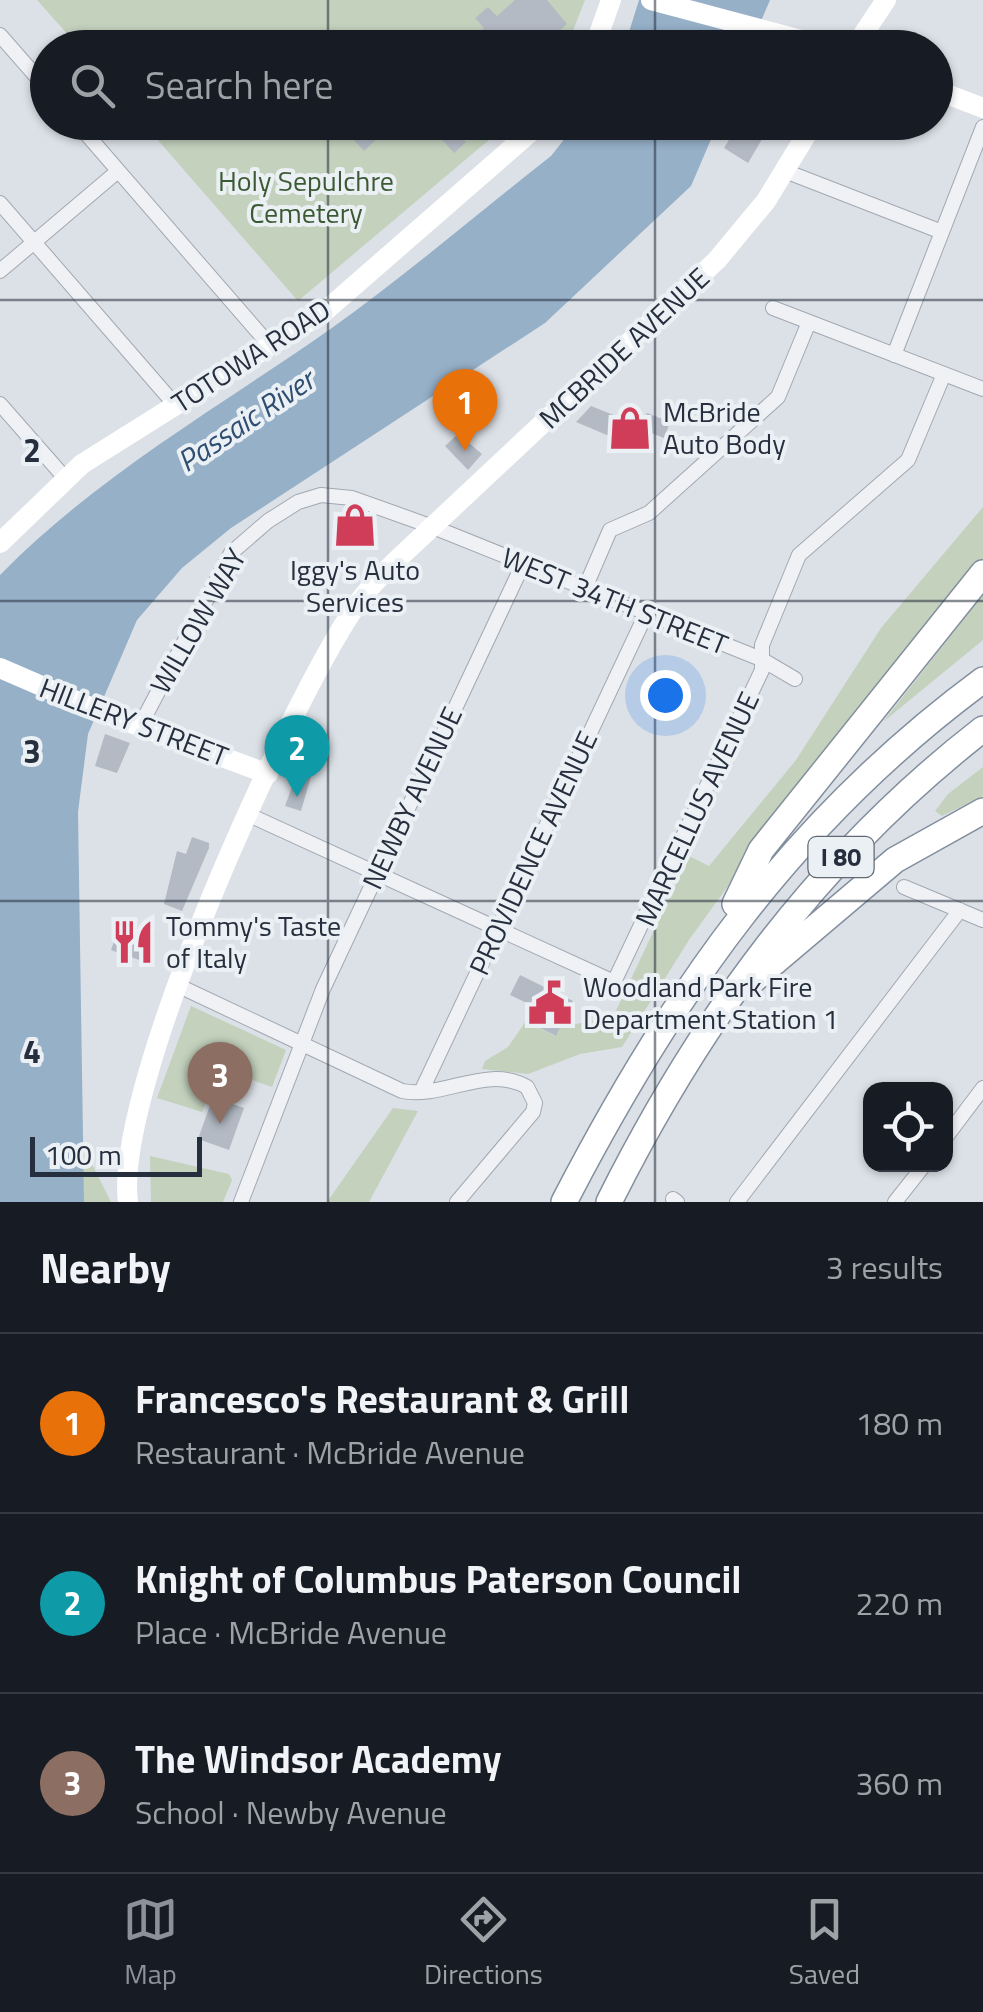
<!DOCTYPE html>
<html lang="en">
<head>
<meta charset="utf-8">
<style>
  :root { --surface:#171b24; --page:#20242c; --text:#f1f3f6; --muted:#9ea1a6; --line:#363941; --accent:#8c9099 }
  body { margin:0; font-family:"Titillium Web",sans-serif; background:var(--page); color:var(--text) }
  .controls { position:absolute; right:30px; bottom:30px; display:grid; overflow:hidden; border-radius:20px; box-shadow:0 2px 8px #0004 }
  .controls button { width:90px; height:90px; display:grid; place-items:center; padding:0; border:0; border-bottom:2px solid var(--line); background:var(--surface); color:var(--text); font:50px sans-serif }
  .scale { position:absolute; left:30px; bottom:25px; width:172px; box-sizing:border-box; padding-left:10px; border:5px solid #262f3d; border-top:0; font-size:28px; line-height:35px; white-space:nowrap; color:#262f3d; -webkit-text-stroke:8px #ebf0f5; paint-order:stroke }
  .you { position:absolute; left:665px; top:695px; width:35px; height:35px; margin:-25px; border:8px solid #fff; border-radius:50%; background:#1a73e8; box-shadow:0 0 0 15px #1a73e833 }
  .badge { display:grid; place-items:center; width:65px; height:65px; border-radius:50%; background:var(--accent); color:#fff; font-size:32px; font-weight:700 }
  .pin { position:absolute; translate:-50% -82px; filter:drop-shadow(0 2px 5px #0008) }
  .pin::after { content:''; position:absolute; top:52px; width:35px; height:30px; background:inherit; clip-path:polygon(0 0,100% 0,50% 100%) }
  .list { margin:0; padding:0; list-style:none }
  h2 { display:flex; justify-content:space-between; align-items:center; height:130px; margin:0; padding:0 40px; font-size:42px }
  h2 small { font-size:32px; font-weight:400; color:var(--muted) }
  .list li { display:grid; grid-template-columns:65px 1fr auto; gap:30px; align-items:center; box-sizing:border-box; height:180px; padding:0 40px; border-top:2px solid var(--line) }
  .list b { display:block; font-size:38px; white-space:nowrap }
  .list p { margin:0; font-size:32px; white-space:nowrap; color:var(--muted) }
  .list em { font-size:32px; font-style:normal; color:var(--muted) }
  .icon { flex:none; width:55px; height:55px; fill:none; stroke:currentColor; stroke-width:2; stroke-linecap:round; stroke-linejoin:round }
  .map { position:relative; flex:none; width:983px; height:1202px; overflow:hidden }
  .search { position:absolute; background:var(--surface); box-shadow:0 2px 8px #0004; left:30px; right:30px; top:30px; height:110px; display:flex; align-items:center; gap:25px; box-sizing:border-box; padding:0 35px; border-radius:55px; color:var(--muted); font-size:38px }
  .sheet { height:670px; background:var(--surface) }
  nav { display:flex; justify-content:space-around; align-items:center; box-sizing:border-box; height:140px; border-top:2px solid var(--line); background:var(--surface); font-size:28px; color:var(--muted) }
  nav a { display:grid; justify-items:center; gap:5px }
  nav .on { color:var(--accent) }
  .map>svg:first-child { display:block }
  .green { fill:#c3d1bd }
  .water { fill:#96b0c8 }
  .building { fill:#b3bac4 }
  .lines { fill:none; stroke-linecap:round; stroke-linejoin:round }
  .street-casing { stroke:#a2a8b1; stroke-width:16 }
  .highway-casing { stroke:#838f9e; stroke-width:28 }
  .street { stroke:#eff1f5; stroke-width:14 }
  .secondary { stroke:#fff; stroke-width:20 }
  .highway { stroke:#fff; stroke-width:25 }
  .grid { fill:none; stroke:#262f3d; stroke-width:2.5; stroke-opacity:0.55 }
  .labels { text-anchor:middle; stroke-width:8; stroke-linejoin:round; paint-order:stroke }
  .shield { fill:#ebf0f5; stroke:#616974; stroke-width:2.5 }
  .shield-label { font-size:25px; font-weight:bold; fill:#262f3d }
  .park-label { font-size:28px; fill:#3b5933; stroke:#ebf0f5 }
  .street-label { font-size:28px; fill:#262f3d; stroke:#ebf0f5 }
  .poi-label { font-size:28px; fill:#262f3d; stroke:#ebf0f5; text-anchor:start }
  .water-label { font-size:30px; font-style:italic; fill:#2f4f72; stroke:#ebf0f5 }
  .grid-label { font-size:32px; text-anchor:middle; font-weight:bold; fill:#262f3d; stroke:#ebf0f5; stroke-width:8; stroke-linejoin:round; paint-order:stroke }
</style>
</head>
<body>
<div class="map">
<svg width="983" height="1202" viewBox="0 0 983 1202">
  <rect width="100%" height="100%" fill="#dce1e7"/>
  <path class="green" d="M 37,0 L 585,0 L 566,48 L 79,47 Z
    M 143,123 L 509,123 L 298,301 Z
    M 983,507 L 983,559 L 769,829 L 689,940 L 622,1047 L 580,1054 L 528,1074 L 482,1069 L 485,1061 L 508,1047 L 526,1021 L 555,1036 L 560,1027 L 613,1017 L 689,856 L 709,866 L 796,760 L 881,628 Z
    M 983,595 L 983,640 L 883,722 Z
    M 983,767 L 983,796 L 942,816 L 935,811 L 948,794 Z
    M 191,1006 L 286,1050 L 272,1087 L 221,1069 L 202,1112 L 157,1098 Z
    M 393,1108 L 418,1111 L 369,1202 L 327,1202 Z
    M 82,1144 L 111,1202 L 84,1202 Z
    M 150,1156 L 229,1174 L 232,1180 L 223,1202 L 151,1202 Z"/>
  <path class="water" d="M 639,0 L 770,0 L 750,47 L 624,48 Z
    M 577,123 L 718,123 L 691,186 L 545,323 L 231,528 L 182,568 L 137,620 L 88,734 L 78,812 L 84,1202 L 0,1202 L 0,575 C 97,476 216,409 329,330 C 405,276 477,214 551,156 Z"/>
  <path class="building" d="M 515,0 L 547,0 L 567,24 L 539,48 L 460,48 L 484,28 L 475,18 L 488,7 L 497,16 Z
    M 365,122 L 395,122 L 364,151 L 350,136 Z
    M 740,122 L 772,122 L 748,163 L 724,148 Z
    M 447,126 L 466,142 L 454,153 L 438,135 Z
    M 591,406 L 641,426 L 647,413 L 670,422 L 664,438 L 646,431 L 635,447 L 576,422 Z
    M 458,434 L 482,454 L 468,470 L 445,446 Z
    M 351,510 L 369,517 L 360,540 L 342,534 Z
    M 105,734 L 130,743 L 117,773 L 95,766 Z
    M 299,768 L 312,773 L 301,811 L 285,806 Z
    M 192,837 L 209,843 L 209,848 L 182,911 L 164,904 L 177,851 L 186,854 Z
    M 121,922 L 155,935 L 145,962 L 111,950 Z
    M 520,975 L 573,1001 L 556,1036 L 526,1021 L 533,1006 L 510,995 Z
    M 213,1097 L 244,1108 L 229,1150 L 198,1139 Z"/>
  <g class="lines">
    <g class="street-casing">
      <path id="street" d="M 0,35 L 48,90
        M 76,122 L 272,348
        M 785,171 L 942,232
        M 0,203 L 176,406
        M 0,271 L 118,171
        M 773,308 L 983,389
        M 894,355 L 983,127
        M 0,404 L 65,478
        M 585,588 L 610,530 L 649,513 L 778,397 L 809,322
        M 140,726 L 231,553 L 268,521 L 298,502 L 321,495 L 352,498 L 433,527 L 761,659 L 795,679
        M 249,815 L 614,982 L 762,670 L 762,645 L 799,555 L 908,460 L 944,374
        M 904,887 L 983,920
        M 179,986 L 402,1091 C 444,1099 487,1064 527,1087 L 535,1103 L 533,1112 L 457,1202
        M 421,1092 L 646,614
        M 946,1137 L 983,1088
        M 673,1199 L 677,1202
        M 241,1202 L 323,989 L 523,564
        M 737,1202 L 960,910
        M 895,1202 L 925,1164"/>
    </g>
    <g class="highway-casing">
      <path id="highway" d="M 735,904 L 761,850 L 983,573
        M 751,982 L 895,860 L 983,811
        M 564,1202 C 672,993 792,821 983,680
        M 609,1202 C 701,1018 819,856 983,729"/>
    </g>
    <use href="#street" class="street"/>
    <path class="secondary" d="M 651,0 L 831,48
      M 594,48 L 611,0
      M 854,48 L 886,0
      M 936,90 L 983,108
      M 0,543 L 82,464 L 324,312 L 542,122
      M 0,668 L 104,713 L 268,774
      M 128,1202 C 113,1088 287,708 355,607 C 368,588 384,572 401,556 L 717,260 L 766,201 L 814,122"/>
    <use href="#highway" class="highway"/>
  </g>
  <path class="grid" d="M 328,0 L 328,48M 655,0 L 655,48M 328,122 L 328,1202M 655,122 L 655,1202M 0,300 L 983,300M 0,601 L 983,601M 0,901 L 983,901"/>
  <defs>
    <g id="shop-bare" transform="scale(3.45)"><path d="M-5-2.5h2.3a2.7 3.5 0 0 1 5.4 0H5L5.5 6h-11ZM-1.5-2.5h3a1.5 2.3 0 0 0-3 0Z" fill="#d03d58" stroke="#ebf0f5" stroke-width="2.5" paint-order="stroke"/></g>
    <g id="restaurant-bare" transform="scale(3.45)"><path d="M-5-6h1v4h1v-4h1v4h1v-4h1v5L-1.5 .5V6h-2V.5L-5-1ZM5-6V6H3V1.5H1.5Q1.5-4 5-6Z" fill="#d03d58" stroke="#ebf0f5" stroke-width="2.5" paint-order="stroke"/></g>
    <g id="civic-bare" transform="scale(3.45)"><path d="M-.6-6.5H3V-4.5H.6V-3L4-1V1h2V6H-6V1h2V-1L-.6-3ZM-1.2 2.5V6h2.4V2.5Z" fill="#d03d58" stroke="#ebf0f5" stroke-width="2.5" paint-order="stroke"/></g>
  </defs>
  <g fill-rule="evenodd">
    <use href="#shop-bare" x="630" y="428"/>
    <use href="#shop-bare" x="355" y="525"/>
    <use href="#restaurant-bare" x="133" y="942"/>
    <use href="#civic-bare" x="550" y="1003"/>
  </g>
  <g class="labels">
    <rect class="shield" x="808.5" y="837" width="65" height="40" rx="8"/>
    <g class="shield-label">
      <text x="841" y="866">I 80</text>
    </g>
    <g class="park-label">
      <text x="306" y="191">Holy Sepulchre<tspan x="306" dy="32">Cemetery</tspan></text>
    </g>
    <g class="street-label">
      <text transform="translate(624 348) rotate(-43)" y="10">MCBRIDE AVENUE</text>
      <text transform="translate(251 356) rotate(-33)" y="10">TOTOWA ROAD</text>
      <text transform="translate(615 601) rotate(22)" y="10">WEST 34TH STREET</text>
      <text transform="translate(198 621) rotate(-60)" y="10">WILLOW WAY</text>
      <text transform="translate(134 722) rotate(21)" y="10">HILLERY STREET</text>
      <text transform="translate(412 798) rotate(-65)" y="10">NEWBY AVENUE</text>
      <text transform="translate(697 809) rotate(-65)" y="10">MARCELLUS AVENUE</text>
      <text transform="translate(533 853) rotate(-65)" y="10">PROVIDENCE AVENUE</text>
    </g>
    <g class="poi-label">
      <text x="663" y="422">McBride<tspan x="663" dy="32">Auto Body</tspan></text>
      <text x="355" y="580" text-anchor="middle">Iggy's Auto<tspan x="355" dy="32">Services</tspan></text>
      <text x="166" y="936">Tommy's Taste<tspan x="166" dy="32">of Italy</tspan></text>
      <text x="583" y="997">Woodland Park Fire<tspan x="583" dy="32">Department Station 1</tspan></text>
    </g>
    <g class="water-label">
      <text transform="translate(246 421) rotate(-34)" y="10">Passaic River</text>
    </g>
  </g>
  <g class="grid-label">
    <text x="32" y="462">2</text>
    <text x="32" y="763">3</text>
    <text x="32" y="1063">4</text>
  </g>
</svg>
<div class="controls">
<button><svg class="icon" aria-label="locate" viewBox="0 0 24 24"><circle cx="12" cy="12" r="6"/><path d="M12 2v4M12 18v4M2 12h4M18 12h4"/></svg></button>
</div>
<div class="scale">100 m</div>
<div class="you"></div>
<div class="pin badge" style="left:465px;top:451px;background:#e8710a">1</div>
<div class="pin badge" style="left:297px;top:797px;background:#0f9aa8">2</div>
<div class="pin badge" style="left:220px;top:1124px;background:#8d6e63">3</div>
<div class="search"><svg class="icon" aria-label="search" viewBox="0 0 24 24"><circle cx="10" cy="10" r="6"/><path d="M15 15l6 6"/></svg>Search here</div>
</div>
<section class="sheet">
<h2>Nearby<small>3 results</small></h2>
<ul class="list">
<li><span class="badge" style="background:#e8710a">1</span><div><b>Francesco's Restaurant &amp; Grill</b><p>Restaurant · McBride Avenue</p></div><em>180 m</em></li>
<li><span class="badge" style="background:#0f9aa8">2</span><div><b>Knight of Columbus Paterson Council</b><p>Place · McBride Avenue</p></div><em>220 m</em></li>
<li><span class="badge" style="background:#8d6e63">3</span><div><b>The Windsor Academy</b><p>School · Newby Avenue</p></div><em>360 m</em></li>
</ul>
</section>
<nav>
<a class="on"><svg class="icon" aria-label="map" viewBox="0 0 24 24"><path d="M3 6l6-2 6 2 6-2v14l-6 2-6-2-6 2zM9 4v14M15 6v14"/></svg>Map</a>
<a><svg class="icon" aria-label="directions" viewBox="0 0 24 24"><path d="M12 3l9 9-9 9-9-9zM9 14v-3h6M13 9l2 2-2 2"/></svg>Directions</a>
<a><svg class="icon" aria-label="saved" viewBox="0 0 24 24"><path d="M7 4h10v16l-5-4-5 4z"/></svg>Saved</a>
</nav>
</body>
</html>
